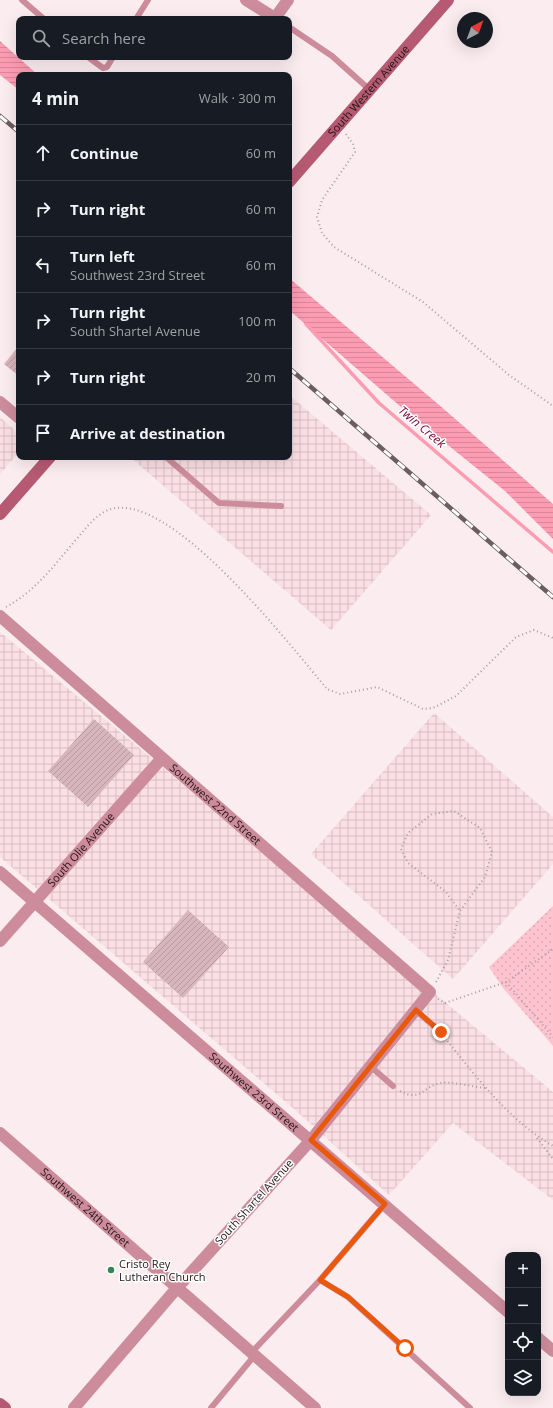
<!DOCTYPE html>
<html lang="en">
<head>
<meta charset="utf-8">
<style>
  :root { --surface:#171b24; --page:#242831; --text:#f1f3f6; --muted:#9ea1a6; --line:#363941 }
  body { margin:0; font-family:"Open Sans",sans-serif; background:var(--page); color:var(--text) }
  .controls { position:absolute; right:12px; bottom:12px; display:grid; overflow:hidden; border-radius:8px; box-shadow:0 4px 16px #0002 }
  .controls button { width:36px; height:36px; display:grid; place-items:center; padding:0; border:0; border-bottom:1px solid var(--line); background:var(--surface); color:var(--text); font:20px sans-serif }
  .compass { position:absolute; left:457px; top:12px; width:36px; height:36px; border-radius:50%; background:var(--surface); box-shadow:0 4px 16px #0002; rotate:41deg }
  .stop { position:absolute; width:12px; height:12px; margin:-9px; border:3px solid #ea580c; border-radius:50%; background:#fff }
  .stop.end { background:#ea580c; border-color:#fff; box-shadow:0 1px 4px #0008 }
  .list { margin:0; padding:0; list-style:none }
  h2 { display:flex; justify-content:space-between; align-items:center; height:52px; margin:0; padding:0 16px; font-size:17px }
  h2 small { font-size:13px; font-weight:400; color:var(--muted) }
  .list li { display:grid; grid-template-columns:26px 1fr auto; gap:12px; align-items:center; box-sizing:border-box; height:56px; padding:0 16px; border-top:1px solid var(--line) }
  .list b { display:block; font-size:15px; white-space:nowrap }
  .list p { margin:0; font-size:13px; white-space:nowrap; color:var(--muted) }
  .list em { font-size:13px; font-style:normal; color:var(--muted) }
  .icon { flex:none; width:22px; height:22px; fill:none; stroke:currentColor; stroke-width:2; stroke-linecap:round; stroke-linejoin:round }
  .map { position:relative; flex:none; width:553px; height:1408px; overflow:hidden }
  .search { position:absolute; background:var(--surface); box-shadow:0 4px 16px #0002; left:16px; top:16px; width:276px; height:44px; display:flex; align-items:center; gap:10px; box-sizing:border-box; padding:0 14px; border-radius:8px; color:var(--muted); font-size:15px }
  .panel { position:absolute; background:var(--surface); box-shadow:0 4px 16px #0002; left:16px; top:72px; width:276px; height:388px; border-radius:8px }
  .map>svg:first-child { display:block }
  .industrial { fill:url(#industrial-grid) }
  .park { fill:url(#park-dots) }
  .water { fill:url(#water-rules) }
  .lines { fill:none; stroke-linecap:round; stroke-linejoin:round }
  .stream { stroke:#fc9cb2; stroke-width:3.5 }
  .building { fill:url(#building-hatch) }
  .path { stroke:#a99b9e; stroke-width:2; stroke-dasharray:1 3; stroke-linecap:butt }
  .lane { stroke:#cd8c9b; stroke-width:6 }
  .street { stroke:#cd8c9b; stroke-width:12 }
  .secondary { stroke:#b55a72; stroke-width:12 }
  .rail-casing { stroke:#6b5e61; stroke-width:4.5 }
  .rail { stroke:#fff; stroke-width:3; stroke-dasharray:9; stroke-linecap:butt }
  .route { stroke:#ea580c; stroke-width:5 }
  .poi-dot { fill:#358656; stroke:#fff; stroke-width:1.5 }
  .labels { text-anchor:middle; stroke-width:3; stroke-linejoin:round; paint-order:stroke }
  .street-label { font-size:11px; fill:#201417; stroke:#fff }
  .poi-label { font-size:11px; fill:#201417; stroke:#fff; text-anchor:start }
  .water-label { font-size:12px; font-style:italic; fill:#7a0437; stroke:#fff }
</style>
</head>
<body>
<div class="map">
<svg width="553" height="1408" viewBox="0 0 553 1408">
  <defs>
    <pattern id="industrial-grid" width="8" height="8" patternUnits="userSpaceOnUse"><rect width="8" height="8" fill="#fadfe4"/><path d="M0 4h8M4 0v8" fill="none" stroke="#d6bec3"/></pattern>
    <pattern id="park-dots" width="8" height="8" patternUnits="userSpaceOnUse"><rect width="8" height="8" fill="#fdc4cf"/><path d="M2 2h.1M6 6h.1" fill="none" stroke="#d9a8b1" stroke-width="1.8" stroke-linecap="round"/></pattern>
    <pattern id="water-rules" width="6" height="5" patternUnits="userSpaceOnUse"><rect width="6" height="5" fill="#fc9cb2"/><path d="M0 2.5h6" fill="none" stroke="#d88698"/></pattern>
    <pattern id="building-hatch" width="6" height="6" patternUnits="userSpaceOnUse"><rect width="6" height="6" fill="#d7b5bc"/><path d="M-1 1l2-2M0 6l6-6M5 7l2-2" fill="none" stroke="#b89ba1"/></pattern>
  </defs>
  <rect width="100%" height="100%" fill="#fbecef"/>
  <path class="industrial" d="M 289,395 L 431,515 L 331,630 L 130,457 L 289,457 Z
    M 0,417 L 19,434 L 19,452 L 0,474 Z
    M 0,632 L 553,1092 L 553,1200 L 453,1123 L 389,1195 L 302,1116 L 0,857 Z
    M 434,713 L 553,817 L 553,864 L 453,979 L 311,854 Z"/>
  <path class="park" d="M 553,906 L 553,1046 L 503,988 L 489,967 Z"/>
  <path class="water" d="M 0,41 L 38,75 L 19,75 L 19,90 L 0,75 Z
    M 289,278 L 438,404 L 553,504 L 553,539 L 505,491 L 408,413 L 289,310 Z"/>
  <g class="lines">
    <path class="stream" d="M 306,324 L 379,403 L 553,552"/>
  </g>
  <path class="building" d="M 19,346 L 19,376 L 4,364 Z
    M 94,719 L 134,755 L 88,807 L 48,771 Z
    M 188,910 L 229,947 L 183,998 L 143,962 Z"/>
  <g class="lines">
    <path class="path" d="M 346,134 L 353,144 L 355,152 L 322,200 L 317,217 L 322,233 L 334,247 L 423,302 L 509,375 L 553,406
      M 6,607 C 35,591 53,567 74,542 C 84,531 92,518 106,511 C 165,482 293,649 327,689 L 340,694 L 377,687 L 423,709 L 433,708 L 456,696 L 516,637 L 534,630 L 553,638
      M 436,982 L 448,960 L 460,911 L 485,877 L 492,852 L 480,828 L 454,811 L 432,814 L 408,833 L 401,849 L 408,863 L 446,892 L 460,911
      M 506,982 L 553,1037
      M 438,999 L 445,1003 L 506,982 L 553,949
      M 445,1038 C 477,1078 509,1120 553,1146
      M 400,1091 C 421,1103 424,1085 441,1083 C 451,1081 474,1087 485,1088
      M 537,1138 L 553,1159"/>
    <path class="lane" d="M 22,0 L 44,19
      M 136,19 L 148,0
      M 289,27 L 332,56 L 370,90
      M 88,57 L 103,68 L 107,67 L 113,57
      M 166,457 L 219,503 L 281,506
      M 415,1010 L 441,1032
      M 370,1066 L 393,1086
      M 320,1280 L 348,1297 L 470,1408
      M 251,1353 L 320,1280 L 385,1204
      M 211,1408 L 255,1355"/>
    <g class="street">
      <path d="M 246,0 L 275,18 L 288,0"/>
      <path d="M 0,402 L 19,418"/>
      <path id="s1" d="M 0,616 L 430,992 L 311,1140 L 177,1288 L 74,1408"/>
      <path id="s2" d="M 0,872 L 508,1312"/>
      <path id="s3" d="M 0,941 L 162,758"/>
      <path id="s4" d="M 0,1133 L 315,1408"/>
      <path d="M 538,1338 L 553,1351"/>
    </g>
    <g class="secondary">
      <path id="s5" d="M 289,182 L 448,0"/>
      <path d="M 0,514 L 50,457"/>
      <path d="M 0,1404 L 5,1408"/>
    </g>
    <g class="rail-casing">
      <path id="rail" d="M 0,116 L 19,132
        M 289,368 L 553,597"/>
    </g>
    <use href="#rail" class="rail"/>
  </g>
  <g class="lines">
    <path class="route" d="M 405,1348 L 348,1297 L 320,1280 L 385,1204 L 311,1140 L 416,1010 L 441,1032"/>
  </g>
  <circle class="poi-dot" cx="111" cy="1270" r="4"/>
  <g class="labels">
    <g class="street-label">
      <text dy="4" stroke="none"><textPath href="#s5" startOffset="121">South Western Avenue</textPath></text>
      <text dy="4" stroke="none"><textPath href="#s1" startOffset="286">Southwest 22nd Street</textPath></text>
      <text dy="4" stroke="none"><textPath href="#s3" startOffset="122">South Olie Avenue</textPath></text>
      <text dy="4" stroke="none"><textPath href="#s2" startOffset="336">Southwest 23rd Street</textPath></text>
      <text transform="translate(254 1202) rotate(-48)" y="4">South Shartel Avenue</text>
      <text dy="4" stroke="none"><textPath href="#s4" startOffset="113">Southwest 24th Street</textPath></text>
    </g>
    <g class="poi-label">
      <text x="119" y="1268">Cristo Rey<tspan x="119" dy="13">Lutheran Church</tspan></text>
    </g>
    <g class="water-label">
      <text transform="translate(422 427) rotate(40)" y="4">Twin Creek</text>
    </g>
  </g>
</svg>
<div class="controls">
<button>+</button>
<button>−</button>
<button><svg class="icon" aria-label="locate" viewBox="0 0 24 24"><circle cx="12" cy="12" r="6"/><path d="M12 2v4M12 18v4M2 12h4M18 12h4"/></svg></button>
<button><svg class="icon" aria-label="layers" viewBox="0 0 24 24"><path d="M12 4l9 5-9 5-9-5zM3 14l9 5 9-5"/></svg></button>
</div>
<svg class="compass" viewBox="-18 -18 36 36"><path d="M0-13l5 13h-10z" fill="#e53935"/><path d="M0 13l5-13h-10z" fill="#9ea1a6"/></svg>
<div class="stop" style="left:405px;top:1348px"></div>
<div class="stop end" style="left:441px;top:1032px"></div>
<div class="search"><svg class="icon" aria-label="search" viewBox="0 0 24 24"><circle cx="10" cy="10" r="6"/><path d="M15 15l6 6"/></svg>Search here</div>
<section class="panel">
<h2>4 min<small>Walk · 300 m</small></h2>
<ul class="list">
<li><svg class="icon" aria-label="ahead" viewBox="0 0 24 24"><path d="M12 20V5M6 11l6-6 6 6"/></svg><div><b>Continue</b></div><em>60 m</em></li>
<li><svg class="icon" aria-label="right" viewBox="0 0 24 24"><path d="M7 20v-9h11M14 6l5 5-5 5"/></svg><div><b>Turn right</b></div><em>60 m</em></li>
<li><svg class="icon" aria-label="left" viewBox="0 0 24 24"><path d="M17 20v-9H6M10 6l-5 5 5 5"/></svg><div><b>Turn left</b><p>Southwest 23rd Street</p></div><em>60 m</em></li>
<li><svg class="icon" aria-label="right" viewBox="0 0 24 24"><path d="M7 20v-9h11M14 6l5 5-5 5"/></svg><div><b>Turn right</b><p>South Shartel Avenue</p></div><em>100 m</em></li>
<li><svg class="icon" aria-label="right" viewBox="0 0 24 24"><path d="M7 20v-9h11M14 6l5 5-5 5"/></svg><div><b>Turn right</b></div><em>20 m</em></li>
<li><svg class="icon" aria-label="arrive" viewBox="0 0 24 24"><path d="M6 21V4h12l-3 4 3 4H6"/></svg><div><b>Arrive at destination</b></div></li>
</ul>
</section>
</div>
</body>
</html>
